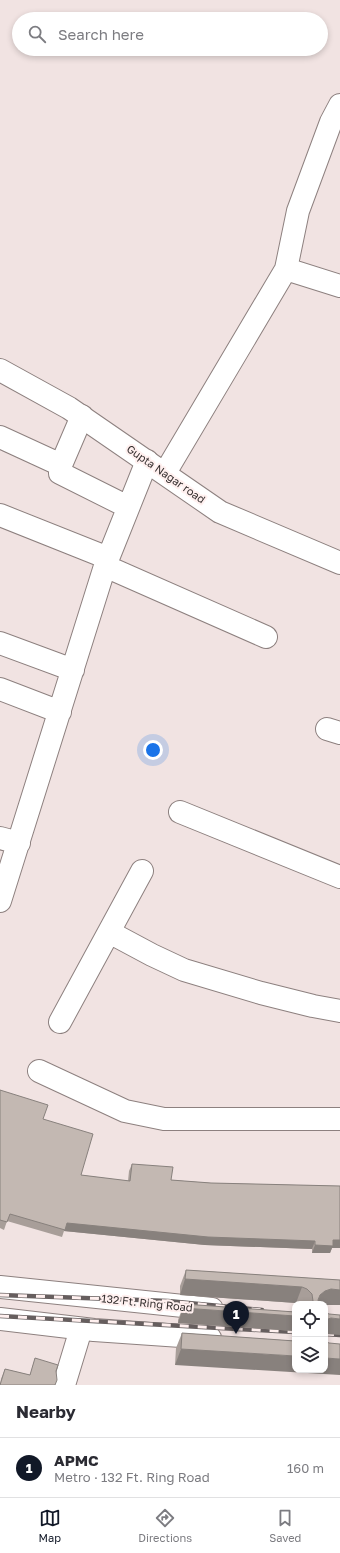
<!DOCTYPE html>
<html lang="en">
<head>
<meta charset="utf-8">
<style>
  :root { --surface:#fff; --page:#f7f7f7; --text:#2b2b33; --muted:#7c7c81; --line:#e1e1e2; --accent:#111827 }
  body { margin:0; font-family:"Golos Text",sans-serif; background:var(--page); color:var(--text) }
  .controls { position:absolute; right:12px; bottom:12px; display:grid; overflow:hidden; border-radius:8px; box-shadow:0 2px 6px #0003 }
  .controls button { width:36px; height:36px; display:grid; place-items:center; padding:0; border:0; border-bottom:1px solid var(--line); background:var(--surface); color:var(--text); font:20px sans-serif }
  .you { position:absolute; left:153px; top:750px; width:14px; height:14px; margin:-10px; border:3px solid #fff; border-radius:50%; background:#1a73e8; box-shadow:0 0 0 6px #1a73e833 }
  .badge { display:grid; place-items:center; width:26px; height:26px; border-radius:50%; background:var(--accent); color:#fff; font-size:13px; font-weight:700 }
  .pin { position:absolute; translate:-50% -33px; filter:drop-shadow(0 1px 2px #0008) }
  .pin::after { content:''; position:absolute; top:21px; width:14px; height:12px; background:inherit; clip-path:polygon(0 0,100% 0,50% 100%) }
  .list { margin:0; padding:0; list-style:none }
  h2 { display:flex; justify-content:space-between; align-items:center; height:52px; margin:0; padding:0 16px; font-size:17px }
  h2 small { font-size:13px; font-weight:400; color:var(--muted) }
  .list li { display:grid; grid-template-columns:26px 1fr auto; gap:12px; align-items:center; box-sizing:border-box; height:60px; padding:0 16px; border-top:1px solid var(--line) }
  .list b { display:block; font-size:15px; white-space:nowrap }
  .list p { margin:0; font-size:13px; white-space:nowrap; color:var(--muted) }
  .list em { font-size:13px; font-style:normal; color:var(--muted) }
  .icon { flex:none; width:22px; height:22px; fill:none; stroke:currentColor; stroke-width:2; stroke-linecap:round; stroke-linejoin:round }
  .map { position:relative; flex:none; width:340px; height:1385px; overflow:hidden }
  .search { position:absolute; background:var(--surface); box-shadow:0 2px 6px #0003; left:12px; right:12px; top:12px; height:44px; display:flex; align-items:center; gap:10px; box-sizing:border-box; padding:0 14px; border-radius:22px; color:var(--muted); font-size:15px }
  .sheet { height:112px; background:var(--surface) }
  nav { display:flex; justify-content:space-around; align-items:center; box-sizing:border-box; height:56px; border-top:1px solid var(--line); background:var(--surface); font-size:11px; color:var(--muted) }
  nav a { display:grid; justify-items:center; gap:2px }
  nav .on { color:var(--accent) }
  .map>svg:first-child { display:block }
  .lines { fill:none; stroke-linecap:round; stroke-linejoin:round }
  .street-casing { stroke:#8d807f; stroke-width:24 }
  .secondary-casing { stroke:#8d807f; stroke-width:24 }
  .primary-casing { stroke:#8d807f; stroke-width:24 }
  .street { stroke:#fff; stroke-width:22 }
  .secondary { stroke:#fff; stroke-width:22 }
  .primary { stroke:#fff; stroke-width:22 }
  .rail-casing { stroke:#665e5e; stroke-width:4.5 }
  .rail { stroke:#fff0ef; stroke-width:3; stroke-dasharray:9; stroke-linecap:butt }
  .wall { fill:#a89e99 }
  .shaded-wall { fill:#88817d }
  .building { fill:#c3b8b2; stroke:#88817d }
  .labels { text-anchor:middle; stroke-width:4; stroke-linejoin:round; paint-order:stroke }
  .street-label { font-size:11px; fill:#342e2e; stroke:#fff0ef }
</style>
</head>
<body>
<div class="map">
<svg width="340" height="1385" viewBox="0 0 340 1385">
  <rect width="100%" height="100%" fill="#f1e3e2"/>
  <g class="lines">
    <g class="street-casing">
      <path id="street" d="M 286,269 L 298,211 L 331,122 L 340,105
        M 82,416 L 61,465 L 60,473 L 128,507
        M 0,437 L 61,465
        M 165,473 L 286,269 L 340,286
        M 0,515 L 108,558
        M 105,566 L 266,637
        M 0,643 L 73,670
        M 0,689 L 60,712
        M 327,729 L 340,733
        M 180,812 L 340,877
        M 0,838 L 19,843
        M 0,901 L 105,566 L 147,461
        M 109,932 L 152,955 L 184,970 L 261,993 L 313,1006 L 340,1011
        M 60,1022 L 142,871
        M 39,1071 L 125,1111 L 164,1119 L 340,1119
        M 64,1385 L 81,1329"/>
    </g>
    <g class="secondary-casing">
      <path id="secondary" d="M 0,370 L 69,408 L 220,512 L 340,563"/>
    </g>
    <g class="primary-casing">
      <path id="primary" d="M 0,1287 L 212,1309
        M 0,1319 L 94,1330 L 210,1338"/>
    </g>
    <use href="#street" class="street"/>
    <use href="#secondary" class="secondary"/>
    <use href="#primary" class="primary"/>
    <g class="rail-casing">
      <path id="rail" d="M 0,1295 L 168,1301 L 262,1310
        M 0,1316 L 295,1332
        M 325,1334 L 340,1335"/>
    </g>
    <use href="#rail" class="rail"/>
  </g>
  <path class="wall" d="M 0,1090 L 43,1119 L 81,1175 L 128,1181 L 129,1171 L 132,1164 L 171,1180 L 211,1183 L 340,1186 L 340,1248 L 332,1248 L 330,1253 L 312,1253 L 312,1249 L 205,1245 L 64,1231 L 62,1237 L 7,1221 L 4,1230 L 0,1228 Z
    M 186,1270 L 340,1280 L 340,1305 L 325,1305 L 325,1304 L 300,1304 L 296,1303 L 180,1295 L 180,1286 Z
    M 184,1304 L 295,1312 L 295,1331 L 178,1323 L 178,1320 Z
    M 182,1333 L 295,1341 L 175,1365 L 176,1348 Z
    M 35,1358 L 56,1371 L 0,1385 L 1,1379 L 5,1369 L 30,1375 Z"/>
  <path class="shaded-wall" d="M 67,1223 L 315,1241 L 312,1249 L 205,1245 L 64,1231 Z
    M 333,1240 L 340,1240 L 340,1248 L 332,1248 L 330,1253 L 312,1253 L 315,1245 Z
    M 185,1279 L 302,1287 L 296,1303 L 180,1295 Z
    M 331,1289 L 340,1290 L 340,1305 L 325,1305 L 325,1304 L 317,1304 L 320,1295 L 325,1291 Z
    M 183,1308 L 295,1316 L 295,1331 L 178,1323 Z
    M 331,1318 L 340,1319 L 340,1335 L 325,1334 L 325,1320 Z
    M 181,1349 L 295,1356 L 295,1370 L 325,1370 L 325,1358 L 340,1359 L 340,1375 L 175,1365 Z"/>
  <path class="building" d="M 0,1090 L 48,1105 L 43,1119 L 93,1134 L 81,1175 L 130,1181 L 132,1164 L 173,1167 L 171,1180 L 211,1183 L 340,1186 L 340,1240 L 333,1240 L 333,1246 L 315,1245 L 315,1241 L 208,1237 L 67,1223 L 65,1230 L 10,1214 L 7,1222 L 0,1220 Z
    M 186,1270 L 340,1280 L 340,1290 L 331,1289 L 325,1291 L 320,1295 L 318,1300 L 319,1304 L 312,1304 L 313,1301 L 312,1294 L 307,1289 L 302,1287 L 185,1279 Z
    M 184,1304 L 295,1312 L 295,1316 L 183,1308 Z
    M 325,1312 L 329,1314 L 340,1315 L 340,1319 L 331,1318 L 325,1320 Z
    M 182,1333 L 295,1341 L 295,1356 L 181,1349 Z
    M 325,1341 L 329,1343 L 340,1344 L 340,1359 L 325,1358 Z
    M 35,1358 L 58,1365 L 56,1371 L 57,1380 L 55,1385 L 0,1385 L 5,1369 L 30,1375 Z"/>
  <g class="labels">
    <g class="street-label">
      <text transform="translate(166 474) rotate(35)" y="4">Gupta Nagar road</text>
      <text transform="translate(147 1303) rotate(6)" y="4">132 Ft. Ring Road</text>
    </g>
  </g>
</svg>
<div class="controls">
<button><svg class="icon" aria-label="locate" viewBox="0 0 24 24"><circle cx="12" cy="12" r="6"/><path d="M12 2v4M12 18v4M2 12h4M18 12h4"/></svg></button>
<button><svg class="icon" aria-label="layers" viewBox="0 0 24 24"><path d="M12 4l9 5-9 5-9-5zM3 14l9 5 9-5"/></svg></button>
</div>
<div class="you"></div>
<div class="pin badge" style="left:236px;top:1334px">1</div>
<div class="search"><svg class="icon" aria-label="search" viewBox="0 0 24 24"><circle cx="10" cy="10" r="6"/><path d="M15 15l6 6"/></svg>Search here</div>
</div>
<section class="sheet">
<h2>Nearby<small></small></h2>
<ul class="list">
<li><span class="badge">1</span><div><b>APMC</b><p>Metro · 132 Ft. Ring Road</p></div><em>160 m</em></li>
</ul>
</section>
<nav>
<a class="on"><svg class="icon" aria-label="map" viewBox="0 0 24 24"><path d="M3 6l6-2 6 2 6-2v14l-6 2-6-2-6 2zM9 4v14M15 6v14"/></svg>Map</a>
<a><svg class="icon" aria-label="directions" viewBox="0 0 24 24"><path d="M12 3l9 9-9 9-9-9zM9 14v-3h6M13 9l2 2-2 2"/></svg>Directions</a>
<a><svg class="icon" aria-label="saved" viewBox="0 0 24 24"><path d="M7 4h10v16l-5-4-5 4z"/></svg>Saved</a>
</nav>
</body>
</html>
